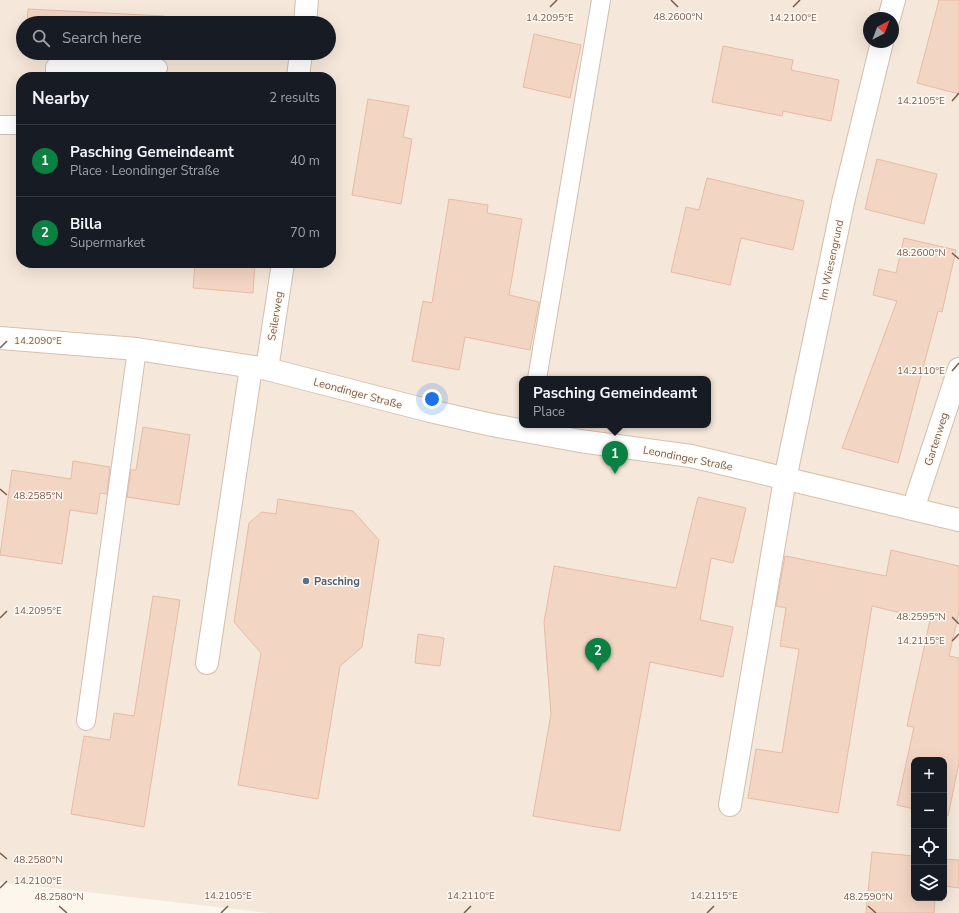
<!DOCTYPE html>
<html lang="en">
<head>
<meta charset="utf-8">
<style>
  :root { --surface:#171b24; --page:#242831; --text:#f1f3f6; --muted:#9ea1a6; --line:#363941; --accent:#0b8043 }
  body { margin:0; font-family:"Nunito Sans",sans-serif; background:var(--page); color:var(--text) }
  .controls { position:absolute; right:12px; bottom:12px; display:grid; overflow:hidden; border-radius:8px; box-shadow:0 4px 16px #0002 }
  .controls button { width:36px; height:36px; display:grid; place-items:center; padding:0; border:0; border-bottom:1px solid var(--line); background:var(--surface); color:var(--text); font:20px sans-serif }
  .compass { position:absolute; left:863px; top:12px; width:36px; height:36px; border-radius:50%; background:var(--surface); box-shadow:0 4px 16px #0002; rotate:42deg }
  .you { position:absolute; left:432px; top:399px; width:14px; height:14px; margin:-10px; border:3px solid #fff; border-radius:50%; background:#1a73e8; box-shadow:0 0 0 6px #1a73e833 }
  .badge { display:grid; place-items:center; width:26px; height:26px; border-radius:50%; background:var(--accent); color:#fff; font-size:13px; font-weight:700 }
  .pin { position:absolute; translate:-50% -33px; filter:drop-shadow(0 1px 2px #0008) }
  .pin::after { content:''; position:absolute; top:21px; width:14px; height:12px; background:inherit; clip-path:polygon(0 0,100% 0,50% 100%) }
  .popup { position:absolute; left:519px; top:376px; width:192px; height:52px; box-sizing:border-box; display:grid; place-content:center; border-radius:8px; background:var(--surface); filter:drop-shadow(0 1px 3px #0005); font-size:13px; white-space:nowrap; color:var(--muted) }
  .popup b { font-size:15px; color:var(--text) }
  .popup::after { content:''; position:absolute; left:50%; top:100%; margin-left:-8px; border:8px solid transparent; border-top-color:var(--surface) }
  .list { margin:0; padding:0; list-style:none }
  h2 { display:flex; justify-content:space-between; align-items:center; height:52px; margin:0; padding:0 16px; font-size:17px }
  h2 small { font-size:13px; font-weight:400; color:var(--muted) }
  .list li { display:grid; grid-template-columns:26px 1fr auto; gap:12px; align-items:center; box-sizing:border-box; height:72px; padding:0 16px; border-top:1px solid var(--line) }
  .list b { display:block; font-size:15px; white-space:nowrap }
  .list p { margin:0; font-size:13px; white-space:nowrap; color:var(--muted) }
  .list em { font-size:13px; font-style:normal; color:var(--muted) }
  .icon { flex:none; width:22px; height:22px; fill:none; stroke:currentColor; stroke-width:2; stroke-linecap:round; stroke-linejoin:round }
  .map { position:relative; flex:none; width:959px; height:913px; overflow:hidden }
  .search { position:absolute; background:var(--surface); box-shadow:0 4px 16px #0002; left:16px; top:16px; width:320px; height:44px; display:flex; align-items:center; gap:10px; box-sizing:border-box; padding:0 14px; border-radius:22px; color:var(--muted); font-size:15px }
  .panel { position:absolute; background:var(--surface); box-shadow:0 4px 16px #0002; left:16px; top:72px; width:320px; height:196px; border-radius:16px }
  .map>svg:first-child { display:block }
  .residential { fill:#f5e8da; fill-rule:evenodd }
  .building { fill:#f3d5c3; stroke:#e6bba3 }
  .lines { fill:none; stroke-linecap:round; stroke-linejoin:round }
  .lane-casing { stroke:#d1beb0; stroke-width:20 }
  .street-casing { stroke:#d1beb0; stroke-width:24 }
  .secondary-casing { stroke:#d6c0b0; stroke-width:24 }
  .lane { stroke:#fff; stroke-width:18 }
  .street { stroke:#fff; stroke-width:22 }
  .secondary { stroke:#fff; stroke-width:22 }
  .ticks { fill:none; stroke:#7a5c4d; stroke-width:1.5 }
  .service-dot { fill:#5c6f8a; stroke:#fffaf3; stroke-width:1.5 }
  .labels { text-anchor:middle; stroke-width:3; stroke-linejoin:round; paint-order:stroke }
  .street-label { font-size:11px; fill:#7a5c4d; stroke:#fffaf3 }
  .service-label { font-size:11px; font-weight:bold; fill:#4e5e75; stroke:#fffaf3; text-anchor:start }
  .ticks-label { font-size:10px; text-anchor:middle; fill:#7a5c4d; stroke:#fffaf3; stroke-width:3; stroke-linejoin:round; paint-order:stroke }
</style>
</head>
<body>
<div class="map">
<svg width="959" height="913" viewBox="0 0 959 913">
  <rect width="100%" height="100%" fill="#fdf6ec"/>
  <path class="residential" d="M 0,0 L 959,0 L 959,913 L 268,913 L 0,882 ZM 869,18 L 893,18 L 893,42 L 869,42 ZM 23,23 L 329,23 L 329,53 L 23,53 ZM 21,77 L 331,77 L 331,263 L 21,263 ZM 522,379 L 708,379 L 708,425 L 522,425 ZM 914,760 L 944,760 L 944,898 L 914,898 Z"/>
  <path class="building" d="M 939,0 L 959,0 L 959,94 L 917,83 Z
    M 28,9 L 164,16 L 164,23 L 27,23 Z
    M 534,34 L 581,45 L 570,98 L 523,87 Z
    M 723,46 L 793,60 L 791,70 L 839,80 L 831,121 L 783,111 L 782,116 L 712,102 Z
    M 97,53 L 162,53 L 162,56 Z
    M 368,99 L 409,106 L 403,137 L 412,139 L 401,204 L 352,195 Z
    M 877,159 L 937,174 L 924,224 L 865,209 Z
    M 707,178 L 804,201 L 793,250 L 741,238 L 730,285 L 671,272 L 686,207 L 699,210 Z
    M 449,199 L 488,205 L 487,213 L 522,219 L 509,295 L 539,302 L 530,350 L 465,337 L 459,370 L 412,361 L 423,301 L 432,303 Z
    M 904,238 L 956,250 L 942,312 L 938,311 L 898,463 L 842,448 L 897,301 L 873,295 L 879,269 L 896,273 Z
    M 195,263 L 255,263 L 253,293 L 193,288 Z
    M 143,427 L 190,435 L 179,505 L 127,497 L 131,470 L 136,470 Z
    M 73,461 L 110,467 L 107,494 L 100,493 L 97,514 L 70,510 L 62,564 L 0,555 L 12,470 L 71,479 Z
    M 698,497 L 746,508 L 733,563 L 711,558 L 700,620 L 733,627 L 723,677 L 650,662 L 620,831 L 533,816 L 551,714 L 544,622 L 554,566 L 676,588 Z
    M 278,499 L 353,511 L 379,540 L 362,647 L 340,666 L 318,799 L 238,785 L 261,653 L 234,622 L 249,523 L 262,512 L 276,514 Z
    M 891,550 L 959,566 L 959,612 L 949,656 L 959,658 L 959,763 L 948,816 L 944,815 L 944,760 L 914,760 L 914,809 L 897,805 L 914,727 L 907,726 L 930,620 L 872,606 L 838,813 L 748,798 L 756,749 L 782,753 L 799,649 L 780,646 L 786,608 L 776,606 L 785,556 L 886,576 Z
    M 153,596 L 180,600 L 144,827 L 71,814 L 84,736 L 110,740 L 114,713 L 134,716 Z
    M 418,634 L 444,638 L 440,666 L 415,663 Z
    M 872,852 L 914,856 L 914,898 L 935,898 L 934,913 L 866,913 Z
    M 944,859 L 959,860 L 959,888 L 944,886 Z"/>
  <g class="lines">
    <g class="lane-casing">
      <path id="lane" d="M 55,77 L 55,67 L 158,68
        M 0,125 L 21,125
        M 537,379 L 601,0
        M 86,721 L 137,349"/>
    </g>
    <g class="street-casing">
      <path id="street" d="M 889,18 L 894,0
        M 305,23 L 307,0
        M 298,77 L 301,53
        M 267,369 L 283,263
        M 913,509 L 959,369
        M 207,663 L 251,367
        M 730,805 L 785,479 L 844,198 L 882,42"/>
    </g>
    <g class="secondary-casing">
      <path id="secondary" d="M 0,338 L 137,349 L 267,369 L 430,411 L 492,425 L 580,441 L 691,456 L 959,520"/>
    </g>
    <use href="#lane" class="lane"/>
    <use href="#street" class="street"/>
    <use href="#secondary" class="secondary"/>
  </g>
  <path class="ticks" d="M 671,0 L 678,7M 550,7 L 557,0M 793,7 L 800,0M 952,101 L 959,93M 952,253 L 959,259M 0,348 L 7,341M 952,371 L 959,363M 0,489 L 7,495M 952,617 L 959,624M 0,618 L 7,611M 952,641 L 959,634M 0,853 L 7,859M 0,888 L 7,881M 59,906 L 67,913M 868,906 L 876,913M 221,913 L 228,906M 464,913 L 471,906M 707,913 L 714,906"/>
  <circle class="service-dot" cx="306" cy="581" r="4"/>
  <g class="labels">
    <g class="street-label">
      <text transform="translate(831 260) rotate(-78)" y="4">Im Wiesengrund</text>
      <text transform="translate(275 316) rotate(-81)" y="4">Seilerweg</text>
      <text transform="translate(358 393) rotate(15)" y="4">Leondinger Straße</text>
      <text transform="translate(936 439) rotate(-72)" y="4">Gartenweg</text>
      <text transform="translate(688 458) rotate(11)" y="4">Leondinger Straße</text>
    </g>
    <g class="service-label">
      <text x="314" y="585">Pasching</text>
    </g>
  </g>
  <g class="ticks-label">
    <text x="678" y="20">48.2600°N</text>
    <text x="550" y="21">14.2095°E</text>
    <text x="793" y="21">14.2100°E</text>
    <text x="921" y="104">14.2105°E</text>
    <text x="921" y="256">48.2600°N</text>
    <text x="38" y="344">14.2090°E</text>
    <text x="921" y="374">14.2110°E</text>
    <text x="38" y="499">48.2585°N</text>
    <text x="38" y="614">14.2095°E</text>
    <text x="921" y="620">48.2595°N</text>
    <text x="921" y="644">14.2115°E</text>
    <text x="38" y="863">48.2580°N</text>
    <text x="38" y="884">14.2100°E</text>
    <text x="228" y="899">14.2105°E</text>
    <text x="471" y="899">14.2110°E</text>
    <text x="714" y="899">14.2115°E</text>
    <text x="59" y="900">48.2580°N</text>
    <text x="868" y="900">48.2590°N</text>
  </g>
</svg>
<div class="controls">
<button>+</button>
<button>−</button>
<button><svg class="icon" aria-label="locate" viewBox="0 0 24 24"><circle cx="12" cy="12" r="6"/><path d="M12 2v4M12 18v4M2 12h4M18 12h4"/></svg></button>
<button><svg class="icon" aria-label="layers" viewBox="0 0 24 24"><path d="M12 4l9 5-9 5-9-5zM3 14l9 5 9-5"/></svg></button>
</div>
<svg class="compass" viewBox="-18 -18 36 36"><path d="M0-13l5 13h-10z" fill="#e53935"/><path d="M0 13l5-13h-10z" fill="#9ea1a6"/></svg>
<div class="you"></div>
<div class="pin badge" style="left:615px;top:474px">1</div>
<div class="popup"><b>Pasching Gemeindeamt</b>Place</div>
<div class="pin badge" style="left:598px;top:671px">2</div>
<div class="search"><svg class="icon" aria-label="search" viewBox="0 0 24 24"><circle cx="10" cy="10" r="6"/><path d="M15 15l6 6"/></svg>Search here</div>
<section class="panel">
<h2>Nearby<small>2 results</small></h2>
<ul class="list">
<li><span class="badge">1</span><div><b>Pasching Gemeindeamt</b><p>Place · Leondinger Straße</p></div><em>40 m</em></li>
<li><span class="badge">2</span><div><b>Billa</b><p>Supermarket</p></div><em>70 m</em></li>
</ul>
</section>
</div>
</body>
</html>
